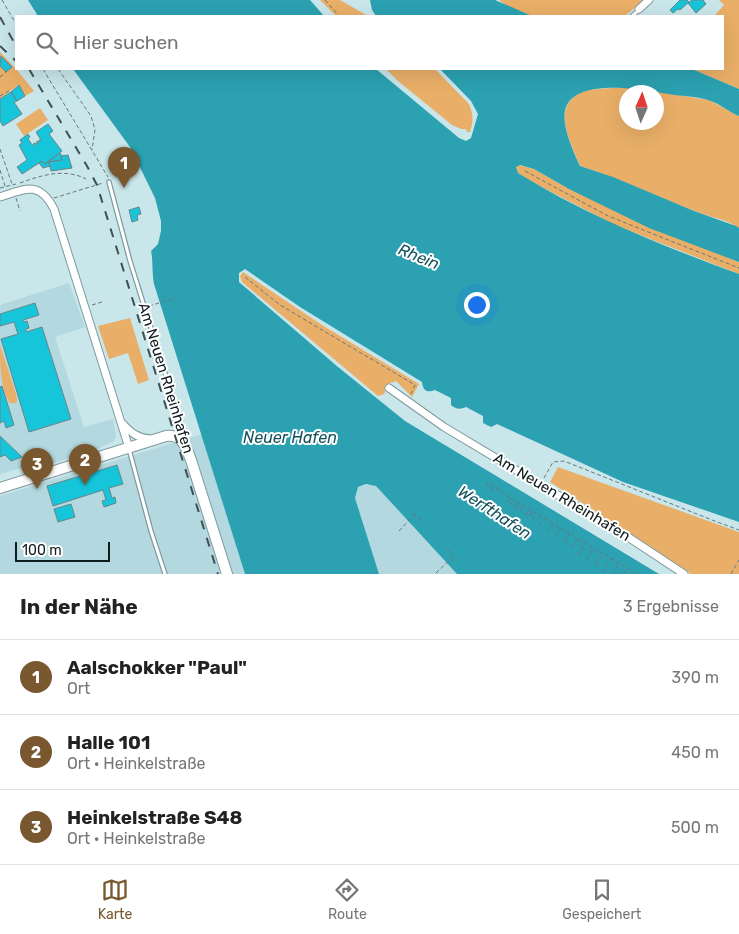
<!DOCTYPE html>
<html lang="de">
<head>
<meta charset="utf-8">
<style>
  :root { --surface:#fff; --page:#f6f6f6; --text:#222; --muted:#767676; --line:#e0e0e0; --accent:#79582f }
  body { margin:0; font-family:Rubik,sans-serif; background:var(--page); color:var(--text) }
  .compass { position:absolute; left:619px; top:85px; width:45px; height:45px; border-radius:50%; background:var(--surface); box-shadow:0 5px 20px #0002; rotate:3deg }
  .scale { position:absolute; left:15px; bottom:12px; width:95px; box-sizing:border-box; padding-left:5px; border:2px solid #111c1e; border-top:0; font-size:14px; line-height:18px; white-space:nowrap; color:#111c1e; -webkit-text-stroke:4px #fff; paint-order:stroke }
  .you { position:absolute; left:476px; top:304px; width:18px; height:18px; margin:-12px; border:4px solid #fff; border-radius:50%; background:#1a73e8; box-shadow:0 0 0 8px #1a73e833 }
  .badge { display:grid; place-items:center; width:32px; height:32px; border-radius:50%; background:var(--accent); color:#fff; font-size:16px; font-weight:700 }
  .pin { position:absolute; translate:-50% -41px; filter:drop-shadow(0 1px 2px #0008) }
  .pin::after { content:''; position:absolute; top:26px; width:18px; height:15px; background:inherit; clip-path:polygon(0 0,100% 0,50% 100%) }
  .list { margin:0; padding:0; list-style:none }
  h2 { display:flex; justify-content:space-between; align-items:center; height:65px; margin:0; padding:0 20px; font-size:21px }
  h2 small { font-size:16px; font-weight:400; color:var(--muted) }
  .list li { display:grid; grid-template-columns:32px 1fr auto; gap:15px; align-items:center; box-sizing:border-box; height:75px; padding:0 20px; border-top:1px solid var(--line) }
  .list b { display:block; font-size:19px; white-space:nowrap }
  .list p { margin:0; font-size:16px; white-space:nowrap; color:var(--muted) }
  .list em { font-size:16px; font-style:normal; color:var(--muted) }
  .icon { flex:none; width:28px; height:28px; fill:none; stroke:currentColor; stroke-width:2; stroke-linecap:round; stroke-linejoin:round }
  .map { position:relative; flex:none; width:739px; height:574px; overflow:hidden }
  .search { position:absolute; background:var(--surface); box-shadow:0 5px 20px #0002; left:15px; right:15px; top:15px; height:55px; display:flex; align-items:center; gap:12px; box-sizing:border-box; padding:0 18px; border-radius:0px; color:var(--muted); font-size:19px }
  .sheet { height:290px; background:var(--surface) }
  nav { display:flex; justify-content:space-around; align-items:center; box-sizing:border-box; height:70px; border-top:1px solid var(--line); background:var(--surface); font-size:14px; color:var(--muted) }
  nav a { display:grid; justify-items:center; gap:2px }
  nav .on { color:var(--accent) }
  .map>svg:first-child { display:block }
  .built { fill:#b3d8df }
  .green { fill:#e9af68; fill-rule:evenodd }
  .water { fill:#2ba1b1 }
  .building { fill:#16c5da; stroke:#6a8589 }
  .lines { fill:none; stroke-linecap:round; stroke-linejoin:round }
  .lane-casing { stroke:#7f9a9f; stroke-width:5.5 }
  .street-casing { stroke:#7f9a9f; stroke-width:9 }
  .secondary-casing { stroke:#7f9a9f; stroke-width:12 }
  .path { stroke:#65787b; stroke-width:1; stroke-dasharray:4 2.5; stroke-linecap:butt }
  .lane { stroke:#fff; stroke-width:3 }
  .street { stroke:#fff; stroke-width:7 }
  .secondary { stroke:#fff; stroke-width:10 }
  .rail { stroke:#3f4f52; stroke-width:2; stroke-dasharray:9 9; stroke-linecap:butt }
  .labels { text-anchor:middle; stroke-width:4; stroke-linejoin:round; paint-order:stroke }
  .street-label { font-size:15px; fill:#111c1e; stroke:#fff }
  .water-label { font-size:16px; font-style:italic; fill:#13525c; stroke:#fff }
</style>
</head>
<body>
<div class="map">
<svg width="739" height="574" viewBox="0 0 739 574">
  <rect width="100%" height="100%" fill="#c9e6eb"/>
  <path class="built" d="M 69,283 L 85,327 L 55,337 L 84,427 L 113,419 L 116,436 L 113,442 L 92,451 L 35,469 L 33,465 L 0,474 L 0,305 Z
    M 202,434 L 245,574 L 0,574 L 0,496 Z
    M 371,484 L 376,486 L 457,574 L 379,574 L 355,498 L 358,487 Z"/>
  <path class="green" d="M 320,0 L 340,0 L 368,16 L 336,16 Z
    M 499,0 L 644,0 L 625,16 L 532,16 L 507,6 Z
    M 719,0 L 739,0 L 739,89 L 692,69 L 723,69 L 723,16 L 714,16 L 724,5 Z
    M 0,52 L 17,70 L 34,91 L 25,96 L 18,85 L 0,99 Z
    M 386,69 L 435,69 L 469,104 C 473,114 474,120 470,132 L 467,132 L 466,129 L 461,129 L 452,125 L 398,81 Z
    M 614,88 L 635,88 L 709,100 L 739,116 L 739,228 C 725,218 707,217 692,210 C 654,195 618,178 580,166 C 572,146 553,112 575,96 C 585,88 602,89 614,88 ZM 626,92 L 656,92 L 656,122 L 626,122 Z
    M 40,108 L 48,120 L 24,136 L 16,124 Z
    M 518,165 L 534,169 L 569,189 L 739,262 L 739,274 L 615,225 L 536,184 L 518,173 L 516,167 Z
    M 243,272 L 322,325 L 419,384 L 412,397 L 396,381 L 388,384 L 384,394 L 378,396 L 242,282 L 240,276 Z
    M 130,318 L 149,380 L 138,384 L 128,353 L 109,359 L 98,326 Z
    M 0,345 L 16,394 L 17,400 L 16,403 L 10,403 C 0,388 0,363 0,345 Z
    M 558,467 L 739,532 L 739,574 L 691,574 L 550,482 Z"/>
  <path class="water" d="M 28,0 L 310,0 L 324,16 L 38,16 Z
    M 370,0 L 495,0 L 532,16 L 376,16 L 372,10 Z
    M 73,69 L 376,69 L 459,138 L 466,141 L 471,138 L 478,114 L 471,101 L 440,69 L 692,69 L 739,89 L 739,116 C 729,112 719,103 708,100 C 698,97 685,96 674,95 C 649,91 579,76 566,107 C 560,123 573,151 580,166 L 613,177 L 694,211 L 736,226 L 739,228 L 739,262 L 649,228 L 569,189 L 534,169 L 520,165 L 516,167 L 518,173 C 587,216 663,246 739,274 L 739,522 L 623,482 L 497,424 L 491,427 L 483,423 L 483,416 L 466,407 C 460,409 457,410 451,405 L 451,398 L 435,390 C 427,393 423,391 422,382 L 300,307 L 245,269 L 239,273 L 239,282 L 338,367 L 405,421 L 659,574 L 457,574 L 376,486 L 366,484 L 358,487 L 355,498 L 379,574 L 245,574 L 154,284 C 152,274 153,259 151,251 L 158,244 L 161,231 L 161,221 L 155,198 L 130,147 Z"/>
  <path class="building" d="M 680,0 L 687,0 L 689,2 L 680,10 L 678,9 L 673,13 L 670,10 Z
    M 692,0 L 703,0 L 706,4 L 696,13 L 688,3 Z
    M 1,56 L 12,67 L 6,72 L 0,66 Z
    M 19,85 L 25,96 L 17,101 L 11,92 Z
    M 11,92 L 17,101 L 14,102 L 22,114 L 3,126 L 0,121 L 0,99 Z
    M 48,124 L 53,131 L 49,134 L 62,151 L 45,164 L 42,161 L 22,174 L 17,167 L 27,160 L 19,145 L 22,143 L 20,140 L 28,134 L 30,137 L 28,139 L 33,146 L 34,143 L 37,144 L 37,141 L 39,142 L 39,140 L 41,140 L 36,132 Z
    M 60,153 L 62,156 L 61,156 L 62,160 L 49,162 L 50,166 L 43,168 L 39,163 L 42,161 L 45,164 Z
    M 68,155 L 72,168 L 51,171 L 49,162 L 62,160 L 61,156 Z
    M 139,207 L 141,214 L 137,215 L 138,220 L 132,222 L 129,210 Z
    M 35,303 L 39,315 L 23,320 L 24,322 L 27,321 L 29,328 L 26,329 L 26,332 L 42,327 L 71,419 L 29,432 L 1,339 L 18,334 L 14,322 L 0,326 L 0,314 Z
    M 2,386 L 14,425 L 6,428 L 4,421 L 0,423 L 0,387 Z
    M 0,436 L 22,457 L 11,461 L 5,455 L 0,457 Z
    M 117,465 L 123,484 L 109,488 L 112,498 L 115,497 L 116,503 L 104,507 L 102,501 L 106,500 L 103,490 L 53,506 L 47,486 Z
    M 71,504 L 75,517 L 58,522 L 54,509 Z"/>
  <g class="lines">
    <g class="lane-casing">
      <path id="lane" d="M 632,16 L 639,10
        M 109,182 L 130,261 L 182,427 L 182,437
        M 129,449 L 151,531 L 165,574"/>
    </g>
    <g class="street-casing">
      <path id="street" d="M 639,9 L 649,0
        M 0,197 C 25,189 39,180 54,209 L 129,448
        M 389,388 L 444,427 L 628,537 L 684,574
        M 123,424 C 131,433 138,438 150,439"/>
    </g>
    <g class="secondary-casing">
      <path id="secondary" d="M 0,488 L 166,436 C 183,434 186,447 191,460 L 227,574"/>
    </g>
    <path class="path" d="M 2,0 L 16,24
      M 325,0 L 339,16
      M 43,69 L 108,177
      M 58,69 L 91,116 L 95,130 L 92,150
      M 0,77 L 6,72
      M 0,96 L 9,91
      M 0,149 L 12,184
      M 0,170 L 5,186
      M 525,171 L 608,216 L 739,268
      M 20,183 C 42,175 65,168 86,179
      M 0,188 L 16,184
      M 16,198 L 20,211
      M 54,198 L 103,183
      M 245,277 L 280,305 L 415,385 L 411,394
      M 92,305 L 102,302
      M 149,306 L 175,298
      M 544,478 L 553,462 L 564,461 L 712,520 L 739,530
      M 486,486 L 488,483 L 503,492 L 502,493 L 637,574
      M 491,491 L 494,487
      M 507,502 L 509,498
      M 510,505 L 513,501
      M 514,507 L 516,503
      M 409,508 L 421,520
      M 517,509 L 519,504
      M 520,511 L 523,507
      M 526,515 L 529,510
      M 530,516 L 532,512
      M 532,520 L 536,514
      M 539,525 L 543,519
      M 399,531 L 415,514
      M 548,532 L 553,524
      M 555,537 L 560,529
      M 564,542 L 569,534
      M 572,547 L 577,539
      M 447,549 L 458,561
      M 578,555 L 585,544
      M 587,559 L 593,549
      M 596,565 L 602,554
      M 602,572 L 611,559
      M 436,573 L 453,557
      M 613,574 L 618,564
      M 624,574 L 627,569
      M 731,574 L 739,560"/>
    <use href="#lane" class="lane"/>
    <use href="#street" class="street"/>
    <use href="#secondary" class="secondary"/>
    <path class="rail" d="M 0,17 L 16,46
      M 0,46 L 16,61
      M 29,69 L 87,166 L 97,185 L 218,574"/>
  </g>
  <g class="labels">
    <g class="street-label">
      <text transform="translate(166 378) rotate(73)" y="5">Am Neuen Rheinhafen</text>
      <text transform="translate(562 497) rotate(31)" y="5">Am Neuen Rheinhafen</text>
    </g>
    <g class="water-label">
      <text transform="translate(419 256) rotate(22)" y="6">Rhein</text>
      <text x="290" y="443">Neuer Hafen</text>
      <text transform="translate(495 512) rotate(33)" y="6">Werfthafen</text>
    </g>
  </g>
</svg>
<svg class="compass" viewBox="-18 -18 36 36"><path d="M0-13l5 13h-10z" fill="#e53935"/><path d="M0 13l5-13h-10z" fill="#767676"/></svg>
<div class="scale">100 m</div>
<div class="you"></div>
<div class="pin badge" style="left:124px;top:188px">1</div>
<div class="pin badge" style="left:85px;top:485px">2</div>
<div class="pin badge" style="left:37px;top:489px">3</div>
<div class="search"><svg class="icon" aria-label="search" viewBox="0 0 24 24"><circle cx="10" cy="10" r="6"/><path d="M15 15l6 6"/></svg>Hier suchen</div>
</div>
<section class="sheet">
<h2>In der Nähe<small>3 Ergebnisse</small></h2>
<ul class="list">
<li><span class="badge">1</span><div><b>Aalschokker &quot;Paul&quot;</b><p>Ort</p></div><em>390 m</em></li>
<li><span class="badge">2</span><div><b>Halle 101</b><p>Ort · Heinkelstraße</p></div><em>450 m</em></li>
<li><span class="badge">3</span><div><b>Heinkelstraße S48</b><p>Ort · Heinkelstraße</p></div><em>500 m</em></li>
</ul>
</section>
<nav>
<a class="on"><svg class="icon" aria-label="map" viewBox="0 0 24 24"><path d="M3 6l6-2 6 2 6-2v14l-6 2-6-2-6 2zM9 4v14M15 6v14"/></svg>Karte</a>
<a><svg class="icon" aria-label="directions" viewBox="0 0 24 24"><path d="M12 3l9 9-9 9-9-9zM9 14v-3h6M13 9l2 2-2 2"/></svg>Route</a>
<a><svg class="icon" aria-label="saved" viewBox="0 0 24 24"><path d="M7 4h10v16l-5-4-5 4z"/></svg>Gespeichert</a>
</nav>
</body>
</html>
